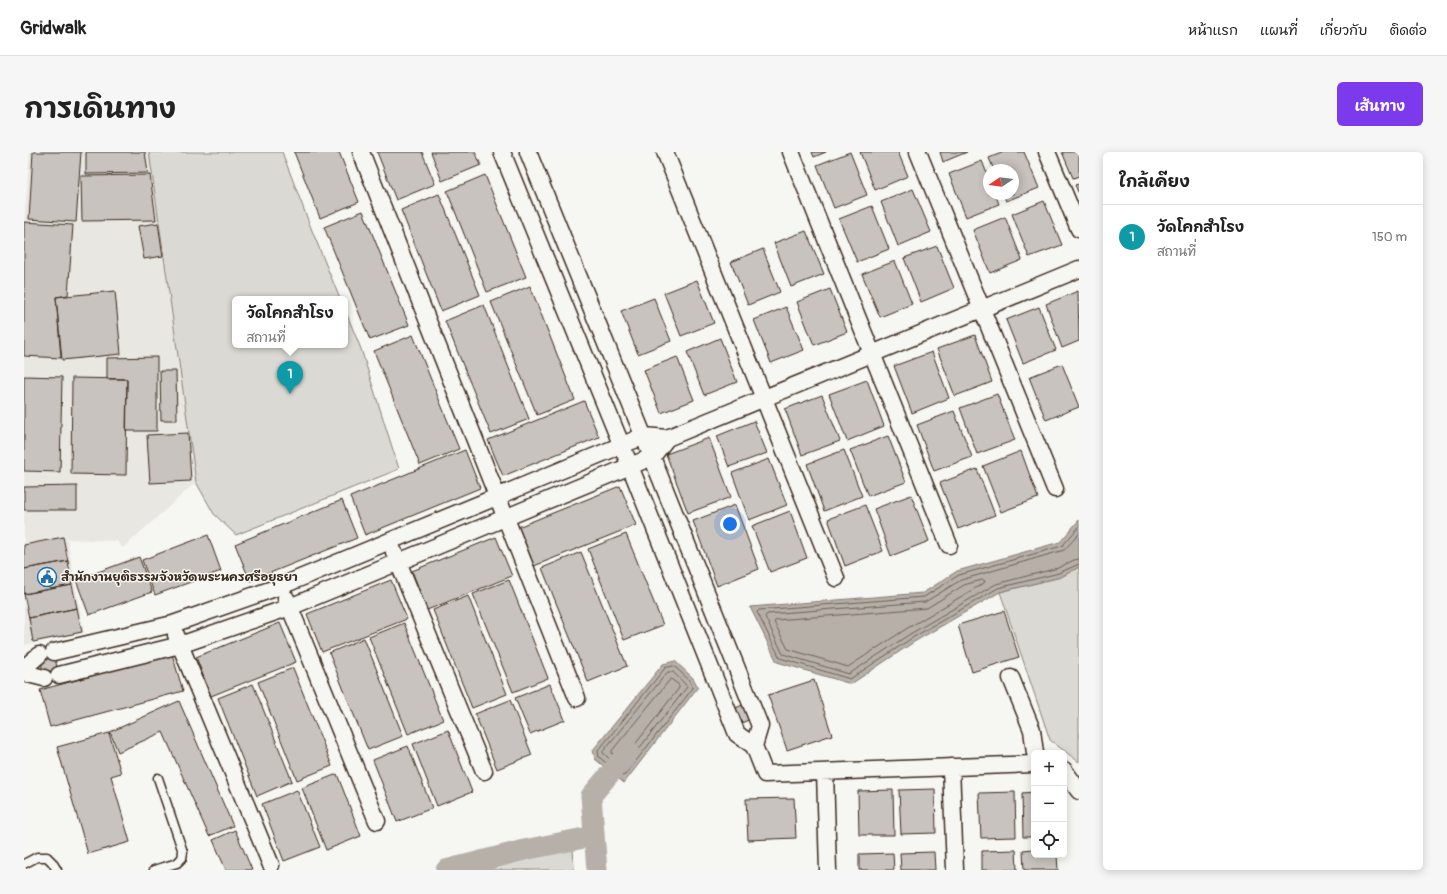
<!DOCTYPE html>
<html lang="th">
<head>
<meta charset="utf-8">
<style>
  :root { --surface:#fff; --page:#f6f6f6; --text:#222; --muted:#767676; --line:#e0e0e0; --accent:#7c3aed }
  body { margin:0; font-family:Pangolin,"Playpen Sans Thai",sans-serif; background:var(--page); color:var(--text) }
  .controls { position:absolute; right:12px; bottom:12px; display:grid; overflow:hidden; border-radius:6px; box-shadow:0 2px 10px #0003 }
  .controls button { width:36px; height:36px; display:grid; place-items:center; padding:0; border:0; border-bottom:1px solid var(--line); background:var(--surface); color:var(--text); font:20px sans-serif }
  .compass { position:absolute; left:959px; top:12px; width:36px; height:36px; border-radius:50%; background:var(--surface); box-shadow:0 2px 10px #0003; rotate:257deg }
  .you { position:absolute; left:706px; top:372px; width:14px; height:14px; margin:-10px; border:3px solid #fff; border-radius:50%; background:#1a73e8; box-shadow:0 0 0 6px #1a73e833 }
  .badge { display:grid; place-items:center; width:26px; height:26px; border-radius:50%; background:var(--accent); color:#fff; font-size:13px; font-weight:700 }
  .pin { position:absolute; translate:-50% -33px; filter:drop-shadow(0 1px 2px #0008) }
  .pin::after { content:''; position:absolute; top:21px; width:14px; height:12px; background:inherit; clip-path:polygon(0 0,100% 0,50% 100%) }
  .popup { position:absolute; left:208px; top:144px; width:116px; height:52px; box-sizing:border-box; display:grid; place-content:center; border-radius:6px; background:var(--surface); filter:drop-shadow(0 1px 3px #0005); font-size:13px; white-space:nowrap; color:var(--muted) }
  .popup b { font-size:15px; color:var(--text) }
  .popup::after { content:''; position:absolute; left:50%; top:100%; margin-left:-8px; border:8px solid transparent; border-top-color:var(--surface) }
  .list { margin:0; padding:0; list-style:none }
  h2 { display:flex; justify-content:space-between; align-items:center; height:52px; margin:0; padding:0 16px; font-size:17px }
  h2 small { font-size:13px; font-weight:400; color:var(--muted) }
  .list li { display:grid; grid-template-columns:26px 1fr auto; gap:12px; align-items:center; box-sizing:border-box; height:64px; padding:0 16px; border-top:1px solid var(--line) }
  .list b { display:block; font-size:15px; white-space:nowrap }
  .list p { margin:0; font-size:13px; white-space:nowrap; color:var(--muted) }
  .list em { font-size:13px; font-style:normal; color:var(--muted) }
  .icon { flex:none; width:22px; height:22px; fill:none; stroke:currentColor; stroke-width:2; stroke-linecap:round; stroke-linejoin:round }
  .map { position:relative; flex:none; width:1055px; height:718px; overflow:hidden; border-radius:6px }
  header { display:flex; align-items:center; gap:24px; box-sizing:border-box; height:56px; padding:0 20px; background:var(--surface); border-bottom:1px solid var(--line) }
  header strong { font-size:19px }
  nav { display:flex; gap:22px; margin-inline-start:auto; font-size:14px }
  .intro { display:flex; align-items:center; justify-content:space-between; box-sizing:border-box; height:96px; padding:0 24px }
  h1 { margin:0; font-size:28px }
  .button { padding:10px 18px; border-radius:6px; background:var(--accent); color:#fff; font-size:14px; font-weight:700 }
  main { display:flex; gap:24px; padding:0 24px }
  aside { flex:1; background:var(--surface); border-radius:6px; box-shadow:0 2px 10px #0003 }
  .map>svg:first-child { display:block }
  .built { fill:#e8e7e2 }
  .green { fill:#dad9d3; stroke:#8a8278 }
  .water { fill:#b6b0a9; stroke:#857a71 }
  .lines { fill:none; stroke-linecap:round; stroke-linejoin:round }
  .shore { stroke:#6c6056; stroke-width:1 }
  .canal { stroke:#b6b0a9; stroke-width:21 }
  .building { fill:#c8c3be; stroke:#3b2a1e }
  .service-casing { stroke:#3b2a1e; stroke-width:11 }
  .minor-casing { stroke:#3b2a1e; stroke-width:19 }
  .service { stroke:#f6f6f2; stroke-width:8 }
  .minor { stroke:#f6f6f2; stroke-width:16 }
  .labels { text-anchor:middle; stroke-width:3; stroke-linejoin:round; paint-order:stroke }
  .poi-label { font-size:12px; font-weight:bold; fill:#3b2a1e; stroke:#f6f6f2; text-anchor:start }
</style>
</head>
<body>
<header>
<strong>Gridwalk</strong>
<nav><a>หน้าแรก</a><a>แผนที่</a><a>เกี่ยวกับ</a><a>ติดต่อ</a></nav>
</header>
<div class="intro"><h1>การเดินทาง</h1><a class="button">เส้นทาง</a></div>
<main>
<div class="map">
<svg width="1055" height="718" viewBox="0 0 1055 718">
  <rect width="100%" height="100%" fill="#f6f6f2"/>
  <filter id="ink" filterUnits="userSpaceOnUse"><feTurbulence type="fractalNoise" baseFrequency=".025" numOctaves="2"/><feDisplacementMap in="SourceGraphic" scale="8" xChannelSelector="R" yChannelSelector="G"/><feConvolveMatrix kernelMatrix="1 2 1 2 8 2 1 2 1" color-interpolation-filters="sRGB"/></filter>
  <g filter="url(#ink)">
    <path class="built" d="M 6,0 L 125,0 L 172,330 L 99,396 L 93,389 L 43,387 L 60,481 L 0,493 L 0,72 Z"/>
    <path class="green" d="M 125,0 L 258,0 L 287,76 L 316,147 L 211,147 L 211,193 L 321,193 L 321,158 L 337,197 L 375,317 L 212,383 L 190,362 L 172,330 Z
      M 1055,415 L 1055,610 L 1026,588 L 976,440 L 1037,425 Z
      M 549,695 L 550,718 L 458,718 Z"/>
    <path class="water" d="M 1055,368 L 1055,415 L 1037,425 L 976,440 L 890,490 L 827,532 L 753,510 L 726,455 L 899,441 L 933,419 L 1036,390 Z
      M 651,509 L 669,526 L 674,535 L 600,631 L 571,607 L 569,598 L 639,512 Z"/>
    <g class="lines">
      <path class="shore" d="M 1055,375 L 1038,394 L 935,423 L 900,445 L 735,458 L 733,460 L 756,506 L 826,527 L 888,486 L 974,436 L 1035,421 L 1055,412
        M 1055,382 L 1040,398 L 937,428 L 901,450 L 743,462 L 741,465 L 759,502 L 825,522 L 886,482 L 972,432 L 1034,416 L 1050,408 L 1055,407
        M 959,428 L 961,429 L 960,431 L 882,477 L 824,515 L 764,497 L 750,470 L 752,468 L 903,456 L 940,433 Z
        M 650,514 L 665,528 L 669,536 L 601,623 L 598,624 L 575,605 L 574,599 L 641,516 Z
        M 644,520 L 649,520 L 661,532 L 663,535 L 600,616 L 597,617 L 580,602 L 579,600 Z
        M 647,527 L 655,533 L 655,536 L 599,608 L 596,608 L 588,601 L 588,599 Z"/>
      <path class="canal" d="M 422,718 L 500,698 L 570,684
        M 573,718 L 567,644 L 605,599"/>
    </g>
    <path class="building" d="M 9,0 L 57,0 L 52,70 L 5,67 Z
      M 62,0 L 121,0 L 124,21 L 62,22 Z
      M 270,0 L 315,0 L 335,50 L 296,66 Z
      M 353,0 L 398,0 L 411,32 L 372,48 Z
      M 407,0 L 451,0 L 457,13 L 418,29 Z
      M 788,0 L 802,0 L 790,5 Z
      M 826,0 L 843,43 L 810,56 L 793,13 Z
      M 836,0 L 874,0 L 884,24 L 851,38 Z
      M 916,0 L 943,0 L 919,10 Z
      M 980,0 L 1000,0 L 1015,36 L 982,49 L 979,42 L 989,42 L 989,18 L 970,18 L 965,6 Z
      M 1038,0 L 1055,0 L 1055,24 L 1049,26 Z
      M 958,9 L 965,27 L 965,42 L 971,42 L 975,52 L 942,65 L 925,22 Z
      M 126,23 L 132,68 L 58,69 L 57,24 Z
      M 461,23 L 502,125 L 463,140 L 423,39 Z
      M 1055,32 L 1055,42 L 1051,33 Z
      M 889,37 L 907,80 L 874,94 L 857,50 Z
      M 415,42 L 456,143 L 417,159 L 377,58 Z
      M 1020,49 L 1038,93 L 1005,105 L 988,62 Z
      M 848,54 L 865,97 L 833,110 L 815,67 Z
      M 339,59 L 385,173 L 346,188 L 300,75 Z
      M 981,65 L 998,108 L 966,121 L 949,78 Z
      M 0,70 L 49,73 L 44,143 L 32,145 L 37,206 L 0,204 Z
      M 134,71 L 139,104 L 120,107 L 114,74 Z
      M 782,79 L 800,122 L 767,135 L 750,91 Z
      M 913,94 L 930,136 L 897,150 L 880,106 Z
      M 739,97 L 756,140 L 724,153 L 707,110 Z
      M 871,109 L 888,152 L 856,165 L 838,122 Z
      M 673,128 L 690,171 L 657,184 L 640,141 Z
      M 506,134 L 551,248 L 513,263 L 467,150 Z
      M 806,137 L 823,180 L 790,193 L 773,150 Z
      M 91,139 L 97,202 L 38,208 L 32,145 Z
      M 1054,139 L 1055,189 L 1038,196 L 1022,152 Z
      M 630,146 L 647,189 L 614,202 L 597,159 Z
      M 460,153 L 505,267 L 467,282 L 421,169 Z
      M 762,155 L 780,198 L 747,211 L 730,168 Z
      M 1015,155 L 1032,198 L 999,211 L 982,168 Z
      M 389,183 L 435,297 L 396,313 L 350,199 Z
      M 951,183 L 968,230 L 931,244 L 913,197 Z
      M 696,186 L 713,230 L 680,243 L 663,200 Z
      M 908,200 L 925,246 L 888,261 L 870,214 Z
      M 133,205 L 133,279 L 102,279 L 103,227 L 83,227 L 83,206 Z
      M 653,205 L 670,248 L 637,261 L 620,218 Z
      M 1038,212 L 1055,255 L 1022,268 L 1005,225 Z
      M 136,219 L 152,219 L 153,268 L 137,268 Z
      M 0,224 L 38,225 L 36,320 L 0,319 Z
      M 48,226 L 103,227 L 102,323 L 47,322 Z
      M 843,228 L 860,274 L 823,289 L 805,242 Z
      M 973,242 L 991,288 L 953,302 L 936,256 Z
      M 798,243 L 816,289 L 778,303 L 761,257 Z
      M 560,249 L 575,285 L 479,324 L 464,288 Z
      M 930,259 L 948,305 L 910,319 L 893,273 Z
      M 730,269 L 743,301 L 705,315 L 693,284 Z
      M 164,281 L 167,329 L 126,331 L 123,283 Z
      M 864,284 L 882,330 L 844,344 L 826,298 Z
      M 685,286 L 707,345 L 664,361 L 642,302 Z
      M 441,298 L 456,336 L 341,383 L 326,345 Z
      M 820,298 L 838,344 L 800,359 L 783,312 Z
      M 997,299 L 1014,346 L 977,360 L 959,314 Z
      M 745,307 L 763,353 L 725,368 L 708,321 Z
      M 953,317 L 971,363 L 934,377 L 916,331 Z
      M 53,334 L 53,358 L 0,358 L 0,335 Z
      M 596,334 L 612,373 L 510,414 L 494,375 Z
      M 887,343 L 905,389 L 867,404 L 850,357 Z
      M 318,348 L 333,386 L 226,429 L 211,392 Z
      M 711,353 L 735,417 L 693,434 L 669,369 Z
      M 841,353 L 859,399 L 821,414 L 804,367 Z
      M 766,359 L 783,406 L 746,420 L 728,374 Z
      M 602,382 L 639,473 L 600,488 L 564,397 Z
      M 184,383 L 197,419 L 131,443 L 118,408 Z
      M 39,385 L 44,409 L 0,417 L 0,393 Z
      M 472,385 L 488,424 L 403,458 L 388,419 Z
      M 557,400 L 603,514 L 564,530 L 518,416 Z
      M 115,405 L 128,440 L 65,463 L 52,428 Z
      M 44,409 L 48,433 L 0,442 L 0,417 Z
      M 367,428 L 383,467 L 298,500 L 283,462 Z
      M 485,428 L 524,526 L 489,540 L 449,442 Z
      M 48,433 L 53,456 L 5,466 L 0,442 Z
      M 444,444 L 483,542 L 448,556 L 409,458 Z
      M 53,456 L 58,480 L 9,490 L 5,466 Z
      M 980,459 L 995,505 L 948,520 L 934,473 Z
      M 256,471 L 272,510 L 187,544 L 172,505 Z
      M 380,471 L 419,568 L 384,582 L 345,485 Z
      M 340,486 L 379,584 L 344,598 L 305,501 Z
      M 28,495 L 36,527 L 22,531 L 14,498 Z
      M 148,502 L 159,539 L 26,575 L 16,538 Z
      M 269,516 L 308,614 L 273,628 L 234,530 Z
      M 790,528 L 808,583 L 763,598 L 744,543 Z
      M 229,532 L 268,629 L 233,644 L 194,546 Z
      M 526,532 L 541,568 L 506,582 L 491,546 Z
      M 486,548 L 508,603 L 473,617 L 451,562 Z
      M 155,549 L 209,674 L 185,684 L 139,580 L 94,600 L 86,580 Z
      M 721,552 L 727,567 L 715,572 L 709,557 Z
      M 424,578 L 448,640 L 413,654 L 389,592 Z
      M 85,581 L 97,621 L 87,624 L 106,690 L 64,702 L 33,595 Z
      M 384,594 L 408,656 L 373,670 L 349,608 Z
      M 313,622 L 337,684 L 302,698 L 278,636 Z
      M 911,637 L 912,681 L 877,682 L 875,638 Z
      M 273,638 L 296,695 L 260,709 L 238,652 Z
      M 869,638 L 870,683 L 835,683 L 834,639 Z
      M 991,640 L 992,685 L 957,686 L 955,641 Z
      M 1010,640 L 1010,685 L 999,685 L 998,641 Z
      M 770,646 L 772,686 L 724,688 L 722,647 Z
      M 211,678 L 228,718 L 202,718 L 189,688 Z
      M 1010,697 L 1010,703 L 1033,703 L 1034,718 L 1000,718 L 999,698 Z
      M 992,698 L 993,718 L 958,718 L 958,699 Z
      M 910,700 L 911,718 L 877,718 L 876,701 Z
      M 869,701 L 870,718 L 835,718 L 835,702 Z"/>
    <g class="lines">
      <g class="service-casing">
        <path id="service" d="M 0,712 L 13,705 L 23,705 L 28,710 L 33,718
          M 130,718 L 153,711 L 158,706 L 159,700 L 134,626"/>
      </g>
      <g class="minor-casing">
        <path id="minor" d="M 337,0 L 553,546
          M 478,0 L 606,314 L 713,582 L 730,594 L 741,622 L 1010,612
          M 504,0 L 628,305 L 736,574 L 730,594
          M 641,0 L 812,426
          M 767,0 L 925,393
          M 894,0 L 1031,337
          M 1023,0 L 1055,77
          M 370,400 L 460,619
          M 262,446 L 353,669
          M 152,483 L 247,713
          M 30,500 L 149,472 L 257,434 L 620,284 L 643,286 L 1055,117
          M 0,516 L 15,503
          M 0,521 L 20,526
          M 35,523 L 156,493 L 266,455 L 628,305 L 643,286
          M 987,526 L 1008,578 L 1011,601
          M 927,615 L 931,718
          M 1040,618 L 1055,639
          M 801,620 L 804,718"/>
      </g>
      <use href="#service" class="service"/>
      <use href="#minor" class="minor"/>
    </g>
  </g>
  <defs>
    <g id="civic-ring" transform="scale(1)"><circle r="9.5" fill="#f6f6f2" stroke="#1f6fb2" stroke-width="1.5"/><path d="M-.6-6.5H3V-4.5H.6V-3L4-1V1h2V6H-6V1h2V-1L-.6-3ZM-1.2 2.5V6h2.4V2.5Z" fill="#1f6fb2"/></g>
  </defs>
  <g fill-rule="evenodd">
    <use href="#civic-ring" x="23" y="425"/>
  </g>
  <g class="labels">
    <g class="poi-label">
      <text x="37" y="429">สำนักงานยุติธรรมจังหวัดพระนครศรีอยุธยา</text>
    </g>
  </g>
</svg>
<div class="controls">
<button>+</button>
<button>−</button>
<button><svg class="icon" aria-label="locate" viewBox="0 0 24 24"><circle cx="12" cy="12" r="6"/><path d="M12 2v4M12 18v4M2 12h4M18 12h4"/></svg></button>
</div>
<svg class="compass" viewBox="-18 -18 36 36"><path d="M0-13l5 13h-10z" fill="#e53935"/><path d="M0 13l5-13h-10z" fill="#767676"/></svg>
<div class="you"></div>
<div class="pin badge" style="left:266px;top:242px;background:#0f9aa8">1</div>
<div class="popup"><b>วัดโคกสำโรง</b>สถานที่</div>
</div>
<aside>
<h2>ใกล้เคียง<small></small></h2>
<ul class="list">
<li><span class="badge" style="background:#0f9aa8">1</span><div><b>วัดโคกสำโรง</b><p>สถานที่</p></div><em>150 m</em></li>
</ul>
</aside>
</main>
</body>
</html>
